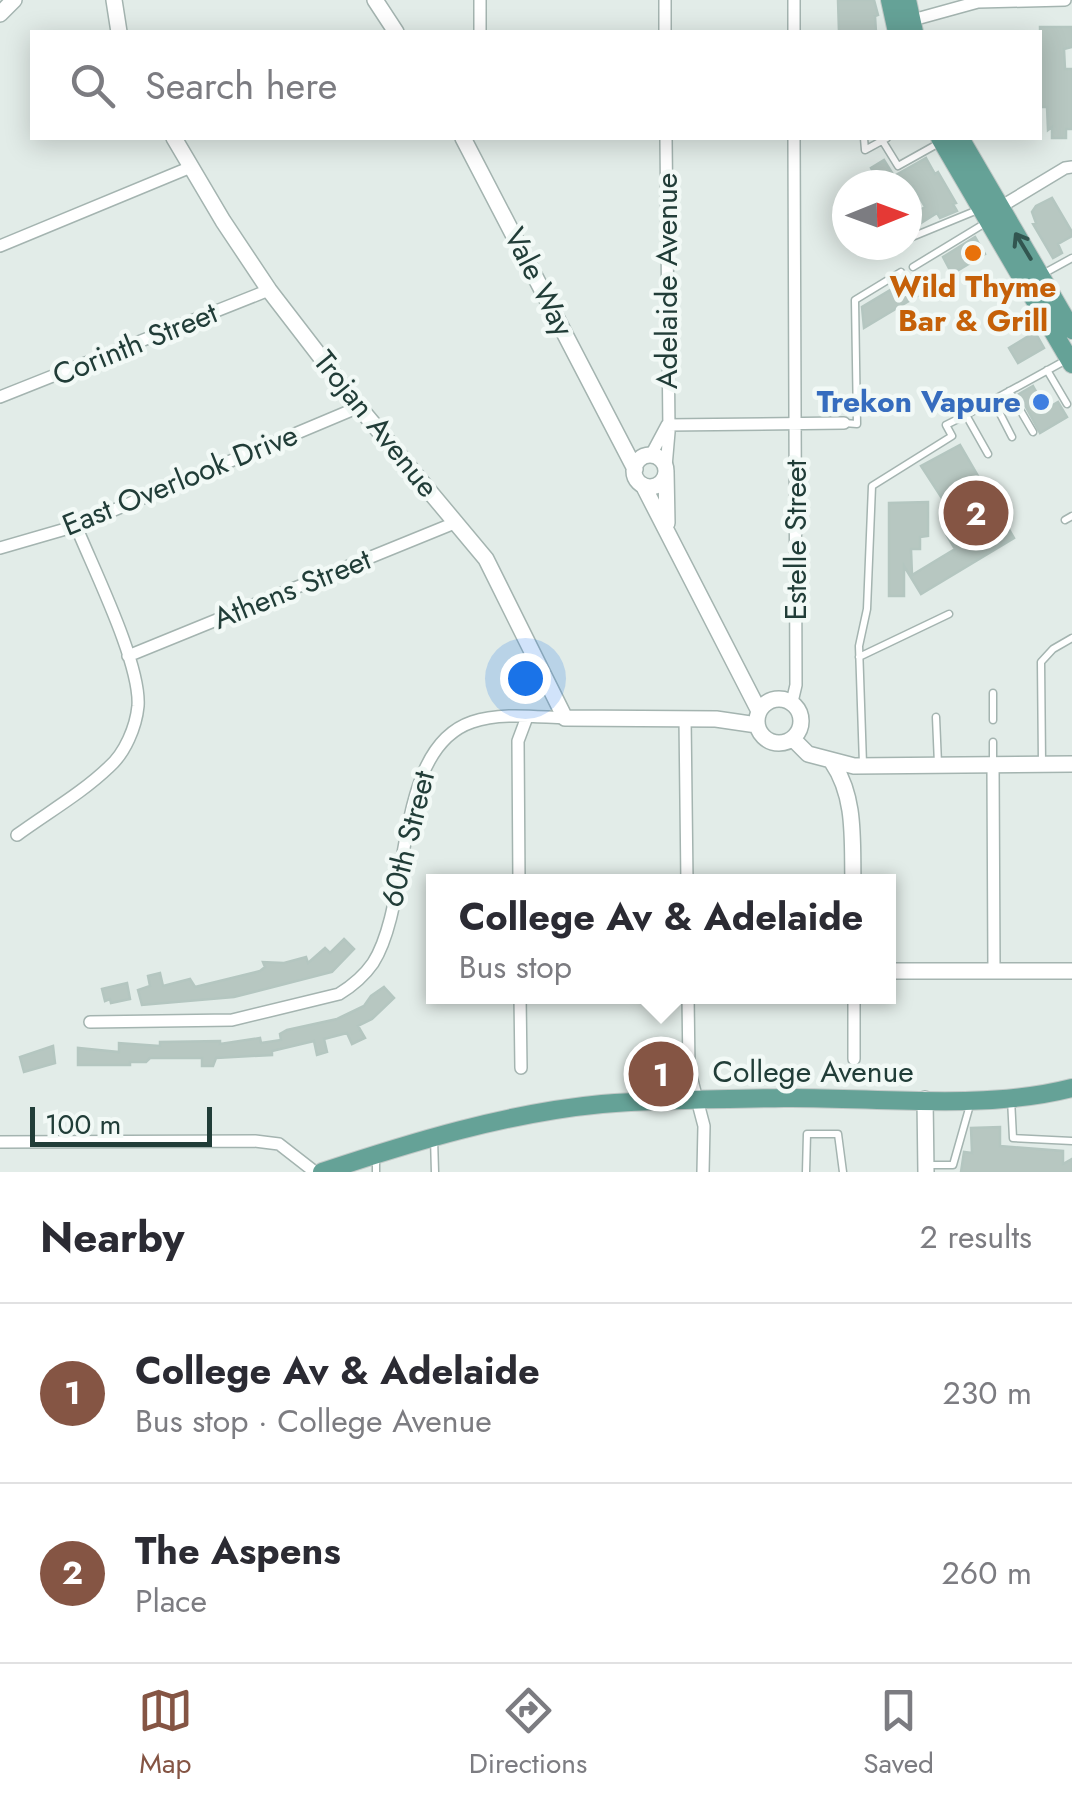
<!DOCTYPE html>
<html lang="en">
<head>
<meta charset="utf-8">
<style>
  :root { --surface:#fff; --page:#f7f7f7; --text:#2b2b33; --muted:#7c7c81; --line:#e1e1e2; --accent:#855544 }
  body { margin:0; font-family:Jost,sans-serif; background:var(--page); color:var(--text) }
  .compass { position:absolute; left:832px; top:170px; width:90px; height:90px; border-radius:50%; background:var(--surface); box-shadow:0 5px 25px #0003; rotate:89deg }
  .scale { position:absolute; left:30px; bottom:25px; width:182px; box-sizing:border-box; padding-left:10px; border:5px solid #213d38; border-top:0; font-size:28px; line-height:35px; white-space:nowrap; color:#213d38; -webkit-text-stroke:8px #f2f9f6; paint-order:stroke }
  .you { position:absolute; left:525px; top:678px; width:35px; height:35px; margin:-25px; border:8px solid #fff; border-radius:50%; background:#1a73e8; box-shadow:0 0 0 15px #1a73e833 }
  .badge { display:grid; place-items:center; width:65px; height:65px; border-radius:50%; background:var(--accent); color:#fff; font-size:32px; font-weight:700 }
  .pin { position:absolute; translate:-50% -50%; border:5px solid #fff; box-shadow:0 2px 10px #0006 }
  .popup { position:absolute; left:426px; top:874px; width:470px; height:130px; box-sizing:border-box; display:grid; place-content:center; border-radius:0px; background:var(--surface); filter:drop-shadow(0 2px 8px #0005); font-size:32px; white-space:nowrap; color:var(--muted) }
  .popup b { font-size:38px; color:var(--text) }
  .popup::after { content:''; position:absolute; left:50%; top:100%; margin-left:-20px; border:20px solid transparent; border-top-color:var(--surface) }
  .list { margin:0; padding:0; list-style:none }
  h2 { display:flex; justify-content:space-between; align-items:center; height:130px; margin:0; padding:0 40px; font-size:42px }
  h2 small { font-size:32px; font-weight:400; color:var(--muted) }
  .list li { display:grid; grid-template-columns:65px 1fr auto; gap:30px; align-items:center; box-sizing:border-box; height:180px; padding:0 40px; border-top:2px solid var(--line) }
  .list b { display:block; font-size:38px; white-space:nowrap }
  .list p { margin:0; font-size:32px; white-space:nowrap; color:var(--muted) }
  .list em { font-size:32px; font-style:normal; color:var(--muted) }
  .icon { flex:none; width:55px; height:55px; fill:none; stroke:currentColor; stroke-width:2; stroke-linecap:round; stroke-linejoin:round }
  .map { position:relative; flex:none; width:1072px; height:1172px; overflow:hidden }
  .search { position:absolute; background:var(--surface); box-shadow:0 5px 25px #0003; left:30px; right:30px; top:30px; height:110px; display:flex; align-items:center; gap:25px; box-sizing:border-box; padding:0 35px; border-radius:0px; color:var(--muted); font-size:38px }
  .sheet { height:490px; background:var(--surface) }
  nav { display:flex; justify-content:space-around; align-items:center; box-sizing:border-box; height:140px; border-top:2px solid var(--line); background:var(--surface); font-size:28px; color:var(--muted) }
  nav a { display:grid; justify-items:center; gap:5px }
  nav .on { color:var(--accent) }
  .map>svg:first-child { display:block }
  .building { fill:#b7c7c1; stroke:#b4c6c0; stroke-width:2.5 }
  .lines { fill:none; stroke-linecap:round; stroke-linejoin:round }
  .service-casing { stroke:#a4b4b0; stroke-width:9 }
  .minor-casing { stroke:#a4b4b0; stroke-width:14 }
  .tertiary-casing { stroke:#a4b4b0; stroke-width:18 }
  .primary-casing { stroke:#c1c9c7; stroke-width:20 }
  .service { stroke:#fff; stroke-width:6 }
  .minor { stroke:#fff; stroke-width:11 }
  .tertiary { stroke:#fff; stroke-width:15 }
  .primary { stroke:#65a297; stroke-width:18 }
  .oneway { stroke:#325650 }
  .food-dot { fill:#e8710a; stroke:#f2f9f6; stroke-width:4 }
  .shop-dot { fill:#3f7fe0; stroke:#f2f9f6; stroke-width:4 }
  .labels { text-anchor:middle; stroke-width:9; stroke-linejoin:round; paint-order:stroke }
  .street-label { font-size:30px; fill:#213d38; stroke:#f2f9f6 }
  .food-label { font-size:30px; font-weight:bold; fill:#c56008; stroke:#f2f9f6 }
  .shop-label { font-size:30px; font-weight:bold; fill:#366cbe; stroke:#f2f9f6; text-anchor:end }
</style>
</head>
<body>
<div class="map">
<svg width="1072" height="1172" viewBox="0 0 1072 1172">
  <rect width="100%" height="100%" fill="#e2ece8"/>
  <path class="building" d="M 838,0 L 874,0 L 878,15 L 875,16 L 876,32 L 839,32 Z
    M 1040,27 L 1072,27 L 1072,47 L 1064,49 L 1065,69 L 1072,69 L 1072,129 L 1066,129 L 1066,138 L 1052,138 L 1052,127 L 1048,130 L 1047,107 L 1040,107 Z
    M 926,158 L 935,174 L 938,172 L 956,203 L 953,204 L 957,211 L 940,218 L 937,213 L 921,223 L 915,213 L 925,207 L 913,186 L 907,189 L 907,185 L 880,185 L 871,168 L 884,160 L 894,176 Z
    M 1052,198 L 1072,232 L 1072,236 L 1058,244 L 1062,253 L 1053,258 L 1033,224 L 1036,223 L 1032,212 L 1036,206 Z
    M 975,237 L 985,254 L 952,274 L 943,257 Z
    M 907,280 L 917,296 L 864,328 L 862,307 Z
    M 1035,332 L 1044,348 L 1018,363 L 1009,348 Z
    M 1033,386 L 1046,409 L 1058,402 L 1067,417 L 1040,433 L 1019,394 Z
    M 960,445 L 1014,538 L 921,594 L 904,566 L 904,596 L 889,596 L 889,503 L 928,502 L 928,536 L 920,537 L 920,549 L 911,549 L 912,575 L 955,549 L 946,534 L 960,526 L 921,466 Z
    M 344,939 L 354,949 L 332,972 L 234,997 L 142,1005 L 138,990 L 150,986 L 148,976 L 160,973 L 163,986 L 190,979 L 195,987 L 260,971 L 265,967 L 263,962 L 284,963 L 306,957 L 308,963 L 325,948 L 330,953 Z
    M 127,983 L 130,999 L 111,1003 L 110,999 L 105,1001 L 102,989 Z
    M 384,987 L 394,998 L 372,1019 L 358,1026 L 365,1038 L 352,1044 L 347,1033 L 324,1039 L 327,1052 L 317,1055 L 314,1041 L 272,1051 L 272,1055 L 216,1058 L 213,1066 L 202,1066 L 202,1058 L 150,1058 L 146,1062 L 130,1062 L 130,1065 L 78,1065 L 78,1048 L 119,1052 L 119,1043 L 160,1046 L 160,1042 L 220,1041 L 220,1044 L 260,1038 L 261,1043 L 281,1040 L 280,1034 L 287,1030 L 337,1019 L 364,1006 L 371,996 Z
    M 53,1046 L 55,1063 L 24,1072 L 20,1057 Z
    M 1000,1127 L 1000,1146 L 1063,1151 L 1063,1164 L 1072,1159 L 1072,1172 L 961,1172 L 964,1152 L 972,1153 L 971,1128 Z"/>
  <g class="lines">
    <g class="service-casing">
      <path id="service" d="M 864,138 L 865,150 L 887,138
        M 882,140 L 898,166 L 941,142
        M 907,205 L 911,203
        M 907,239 L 980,209
        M 913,267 L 987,222
        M 1041,275 L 1072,258
        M 1047,370 L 1067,404
        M 1009,391 L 1033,432
        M 993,400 L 1012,437
        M 966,415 L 1068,359
        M 844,423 L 857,424 L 855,300 L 901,272
        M 1065,520 L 1072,516
        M 859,657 L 949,614
        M 993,693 L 993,720
        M 936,717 L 938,764
        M 993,742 L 993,763
        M 1042,763 L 1041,662 L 1053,649 L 1072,638
        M 863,764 L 859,646 L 867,609 L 872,486 L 952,436 L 946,425 L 966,415 L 988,454
        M 1011,1099 L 1013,1138 L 1072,1141
        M 434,1138 L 435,1172
        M 376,1155 L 376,1172
        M 927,1165 L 953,1165 L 970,1105
        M 806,1172 L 807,1134 L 838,1134 L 843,1172"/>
    </g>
    <g class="minor-casing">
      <path id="minor" d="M 480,0 L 480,32
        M 665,0 L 665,32
        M 794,0 L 794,32
        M 909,21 L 978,2 L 1065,0
        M 666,138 L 669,432 L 666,467
        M 997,209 L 1065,168 L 1072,167
        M 0,246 L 191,167
        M 0,397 L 269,290
        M 667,425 L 844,423
        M 651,455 L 667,425
        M 0,548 L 76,526 L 359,407
        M 128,656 L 457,522
        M 792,702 L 796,685 L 794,138
        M 685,718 L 687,882
        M 993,765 L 994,971
        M 17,835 C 47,813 82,793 109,767 C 125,753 136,727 138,706 C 141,664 93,568 76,526
        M 519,882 L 518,741 L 527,717
        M 520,996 L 521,1068
        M 688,996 L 689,1069 L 704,1126 L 703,1172
        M 854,996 L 854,1059
        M 90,1022 L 232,1020 L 339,994 C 352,986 364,976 373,963 C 413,900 392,749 472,722 C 501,712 536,717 565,718
        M 0,1142 L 255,1141 L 279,1144 L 315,1172"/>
    </g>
    <g class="tertiary-casing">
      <path id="tertiary" d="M 114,0 L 119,32
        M 375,0 L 396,32
        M 0,14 L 14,0
        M 174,138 L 223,221 L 269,290 L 359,407 L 486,559 L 565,718 L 716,719 L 757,725
        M 463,138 L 635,469
        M634 471a16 16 0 1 1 32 0a16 16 0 1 1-32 0Z
        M 666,472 L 667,523
        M 643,485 L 759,711
        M757 721a22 22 0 1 1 44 0a22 22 0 1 1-44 0Z
        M 793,739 L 808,754 L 854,766 L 1072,764
        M 832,762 C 856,797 852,840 853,882
        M 888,971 L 1072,971
        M 925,1099 L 926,1172"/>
    </g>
    <g class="primary-casing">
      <path id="primary" d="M 890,0 L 897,32
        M 907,0 L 914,32
        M 940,138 L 1072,364
        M 960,138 L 1072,330
        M 322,1172 C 412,1142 507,1113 602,1104 C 662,1099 724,1099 784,1098 C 876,1097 983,1111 1072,1088"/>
    </g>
    <use href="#service" class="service"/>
    <use href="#minor" class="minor"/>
    <use href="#tertiary" class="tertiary"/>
    <use href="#primary" class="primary"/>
  </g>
  <defs><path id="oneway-shaft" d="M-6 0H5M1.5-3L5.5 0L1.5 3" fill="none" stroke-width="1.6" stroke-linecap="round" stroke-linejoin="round" transform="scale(2.5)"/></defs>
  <use class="oneway" href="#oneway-shaft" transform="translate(1023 246) rotate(-121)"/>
  <circle class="food-dot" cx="973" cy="253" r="10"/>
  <circle class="shop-dot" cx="1041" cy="402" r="10"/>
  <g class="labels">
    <g class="street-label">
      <text transform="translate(667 281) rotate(-90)" y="10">Adelaide Avenue</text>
      <text transform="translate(539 282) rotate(63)" y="10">Vale Way</text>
      <text transform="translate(135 344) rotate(-22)" y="10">Corinth Street</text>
      <text transform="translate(376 424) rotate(51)" y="10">Trojan Avenue</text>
      <text transform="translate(180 480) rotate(-22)" y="10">East Overlook Drive</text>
      <text transform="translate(796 540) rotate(-90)" y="10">Estelle Street</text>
      <text transform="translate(292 589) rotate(-22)" y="10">Athens Street</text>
      <text transform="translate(408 839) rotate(-76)" y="10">60th Street</text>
      <text x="813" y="1082">College Avenue</text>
    </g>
    <g class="food-label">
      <text x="973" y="297">Wild Thyme<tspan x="973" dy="34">Bar &amp; Grill</tspan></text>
    </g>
    <g class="shop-label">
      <text x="1021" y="412">Trekon Vapure</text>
    </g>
  </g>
</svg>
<svg class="compass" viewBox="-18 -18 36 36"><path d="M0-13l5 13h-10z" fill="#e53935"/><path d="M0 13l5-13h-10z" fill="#7c7c81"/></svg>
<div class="scale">100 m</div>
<div class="you"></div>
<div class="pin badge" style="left:661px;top:1074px">1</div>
<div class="popup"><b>College Av &amp; Adelaide</b>Bus stop</div>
<div class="pin badge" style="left:976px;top:513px">2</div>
<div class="search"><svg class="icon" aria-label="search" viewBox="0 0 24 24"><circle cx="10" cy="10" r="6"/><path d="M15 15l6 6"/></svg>Search here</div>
</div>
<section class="sheet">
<h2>Nearby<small>2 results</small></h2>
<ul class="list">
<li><span class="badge">1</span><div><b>College Av &amp; Adelaide</b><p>Bus stop · College Avenue</p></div><em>230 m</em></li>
<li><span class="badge">2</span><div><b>The Aspens</b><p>Place</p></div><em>260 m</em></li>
</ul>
</section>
<nav>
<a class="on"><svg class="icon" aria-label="map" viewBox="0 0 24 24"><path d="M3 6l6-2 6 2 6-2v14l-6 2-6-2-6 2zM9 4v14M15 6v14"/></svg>Map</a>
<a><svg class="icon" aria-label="directions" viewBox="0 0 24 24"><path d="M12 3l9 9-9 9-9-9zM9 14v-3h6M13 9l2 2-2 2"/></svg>Directions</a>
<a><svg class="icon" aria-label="saved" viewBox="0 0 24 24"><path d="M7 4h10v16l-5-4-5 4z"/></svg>Saved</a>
</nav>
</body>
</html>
